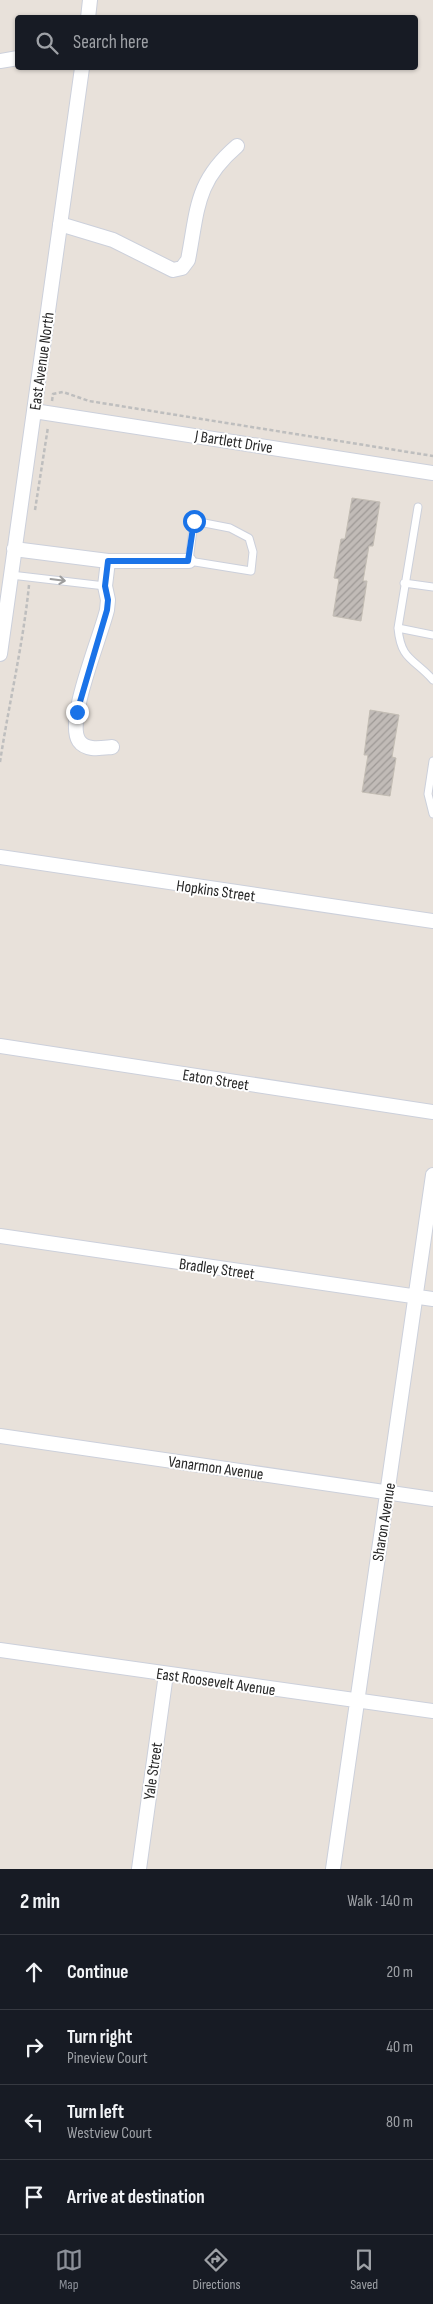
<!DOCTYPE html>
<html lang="en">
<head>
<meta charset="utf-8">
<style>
  :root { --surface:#171b24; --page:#20242c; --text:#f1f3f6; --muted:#9ea1a6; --line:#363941; --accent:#8c9099 }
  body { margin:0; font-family:"Sofia Sans Condensed",sans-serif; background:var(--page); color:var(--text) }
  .stop { position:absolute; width:15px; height:15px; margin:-11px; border:4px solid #1a73e8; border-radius:50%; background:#fff }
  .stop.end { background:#1a73e8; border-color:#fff; box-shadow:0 1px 5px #0008 }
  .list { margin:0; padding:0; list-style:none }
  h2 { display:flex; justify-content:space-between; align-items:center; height:65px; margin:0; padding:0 20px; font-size:21px }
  h2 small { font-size:16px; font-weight:400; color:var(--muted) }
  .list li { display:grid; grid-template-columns:32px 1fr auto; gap:15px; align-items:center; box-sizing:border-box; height:75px; padding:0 20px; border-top:1px solid var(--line) }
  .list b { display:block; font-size:19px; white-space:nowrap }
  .list p { margin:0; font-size:16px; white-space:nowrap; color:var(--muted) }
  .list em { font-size:16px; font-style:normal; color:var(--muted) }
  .icon { flex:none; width:28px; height:28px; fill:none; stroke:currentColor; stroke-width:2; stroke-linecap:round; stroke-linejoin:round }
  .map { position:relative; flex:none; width:433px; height:1869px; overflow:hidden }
  .search { position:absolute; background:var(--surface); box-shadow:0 1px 4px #0004; left:15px; right:15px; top:15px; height:55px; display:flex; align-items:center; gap:12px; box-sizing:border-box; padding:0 18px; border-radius:5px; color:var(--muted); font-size:19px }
  .sheet { height:365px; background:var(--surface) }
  nav { display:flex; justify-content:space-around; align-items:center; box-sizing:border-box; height:70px; border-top:1px solid var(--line); background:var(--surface); font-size:14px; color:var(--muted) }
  nav a { display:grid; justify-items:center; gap:2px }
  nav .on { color:var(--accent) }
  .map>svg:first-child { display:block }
  .building { fill:url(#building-hatch); stroke:#c3bdb4 }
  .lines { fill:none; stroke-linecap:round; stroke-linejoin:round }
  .lane-casing { stroke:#ccd0db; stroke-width:9 }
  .street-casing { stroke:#ccd0db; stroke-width:16 }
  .path { stroke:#bebebe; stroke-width:2.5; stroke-dasharray:4 2.5; stroke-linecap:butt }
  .lane { stroke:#fff; stroke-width:7 }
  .street { stroke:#fff; stroke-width:14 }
  .oneway { stroke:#9e9e9e }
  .route { stroke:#1a73e8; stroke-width:6 }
  .labels { text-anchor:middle; stroke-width:4; stroke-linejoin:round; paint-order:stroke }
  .street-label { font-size:16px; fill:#272727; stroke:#fff }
</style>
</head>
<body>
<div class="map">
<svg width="433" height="1869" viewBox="0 0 433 1869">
  <defs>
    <pattern id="building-hatch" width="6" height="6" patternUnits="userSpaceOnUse" patternTransform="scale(1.25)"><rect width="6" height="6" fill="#c1bbb7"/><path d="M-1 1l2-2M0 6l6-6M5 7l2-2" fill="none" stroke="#9d9895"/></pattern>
  </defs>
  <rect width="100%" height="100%" fill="#e8e1da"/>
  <path class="building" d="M 352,498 L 380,502 L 373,546 L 369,546 L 363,581 L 367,581 L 361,621 L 333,616 L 339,579 L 334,578 L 341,539 L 345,539 Z
    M 370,710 L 399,715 L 392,757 L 396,758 L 390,796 L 362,792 L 368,755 L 364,755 Z"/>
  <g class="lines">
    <g class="lane-casing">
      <path id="lane" d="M 418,507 L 398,628 C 401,661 414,658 433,680
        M 194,521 L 230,528 L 249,538 L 253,552 L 251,571 L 189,561 Z
        M 11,575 L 105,586
        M 404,583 L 433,587
        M 398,628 L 433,635
        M 433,761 L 428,794 L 433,814"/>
    </g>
    <g class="street-casing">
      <path id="street" d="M 88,18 L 90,0
        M 0,61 L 18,58
        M 60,224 L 113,240 L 173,270 L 182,268 L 188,260 C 198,209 195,182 237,146
        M 34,411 L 433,473
        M 14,549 L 108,561 L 189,561
        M 108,561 L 105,586 L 108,600 L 107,610 C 101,636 65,721 79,741 C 86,751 101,748 112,747
        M 0,654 L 82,68
        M 0,857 L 433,921
        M 0,1046 L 433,1112
        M 0,1236 L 433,1299
        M 0,1436 L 433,1499
        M 0,1650 L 433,1711
        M 139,1869 L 166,1674
        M 333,1869 L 433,1175"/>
    </g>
    <path class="path" d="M 52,401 L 53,394 L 63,392 L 89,401 L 433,456
      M 35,510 L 48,427
      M 0,762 C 9,703 23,645 29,585"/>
    <use href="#lane" class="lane"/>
    <use href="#street" class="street"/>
  </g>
  <defs><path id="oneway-shaft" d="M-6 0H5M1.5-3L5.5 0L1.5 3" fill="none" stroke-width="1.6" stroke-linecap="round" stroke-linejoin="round" transform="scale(1.25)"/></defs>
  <use class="oneway" href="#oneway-shaft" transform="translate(58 580) rotate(7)"/>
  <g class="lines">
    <path class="route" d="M 77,712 L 107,610 L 108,600 L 105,586 L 108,561 L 188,561 L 194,521"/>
  </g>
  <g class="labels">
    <g class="street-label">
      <text transform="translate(41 361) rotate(-82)" y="6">East Avenue North</text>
      <text transform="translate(234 441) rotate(9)" y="6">J Bartlett Drive</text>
      <text transform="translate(216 890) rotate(8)" y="6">Hopkins Street</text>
      <text transform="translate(216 1079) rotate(9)" y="6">Eaton Street</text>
      <text transform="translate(217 1268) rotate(8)" y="6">Bradley Street</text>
      <text transform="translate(216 1467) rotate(8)" y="6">Vanarmon Avenue</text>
      <text transform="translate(383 1522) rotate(-81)" y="6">Sharon Avenue</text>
      <text transform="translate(216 1681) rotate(8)" y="6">East Roosevelt Avenue</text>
      <text transform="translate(152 1771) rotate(-82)" y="6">Yale Street</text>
    </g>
  </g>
</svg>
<div class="stop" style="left:194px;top:521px"></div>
<div class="stop end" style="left:77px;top:712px"></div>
<div class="search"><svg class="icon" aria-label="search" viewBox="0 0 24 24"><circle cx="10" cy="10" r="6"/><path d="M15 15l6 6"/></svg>Search here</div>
</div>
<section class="sheet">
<h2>2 min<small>Walk · 140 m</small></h2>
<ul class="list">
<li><svg class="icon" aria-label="ahead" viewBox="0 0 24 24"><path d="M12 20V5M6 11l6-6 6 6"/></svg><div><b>Continue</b></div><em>20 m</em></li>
<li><svg class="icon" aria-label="right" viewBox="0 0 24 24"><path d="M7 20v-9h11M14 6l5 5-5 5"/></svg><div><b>Turn right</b><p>Pineview Court</p></div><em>40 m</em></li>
<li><svg class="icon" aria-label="left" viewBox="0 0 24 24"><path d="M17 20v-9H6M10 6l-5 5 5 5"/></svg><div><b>Turn left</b><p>Westview Court</p></div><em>80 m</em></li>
<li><svg class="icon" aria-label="arrive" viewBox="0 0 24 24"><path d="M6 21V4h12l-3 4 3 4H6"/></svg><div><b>Arrive at destination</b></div></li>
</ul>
</section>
<nav>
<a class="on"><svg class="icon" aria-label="map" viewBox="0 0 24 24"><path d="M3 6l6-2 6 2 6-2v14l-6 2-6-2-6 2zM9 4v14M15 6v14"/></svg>Map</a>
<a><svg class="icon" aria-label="directions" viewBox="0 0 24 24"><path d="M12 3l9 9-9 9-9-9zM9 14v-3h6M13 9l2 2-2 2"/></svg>Directions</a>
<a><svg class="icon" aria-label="saved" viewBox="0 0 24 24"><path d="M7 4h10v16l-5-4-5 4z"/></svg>Saved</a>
</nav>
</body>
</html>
